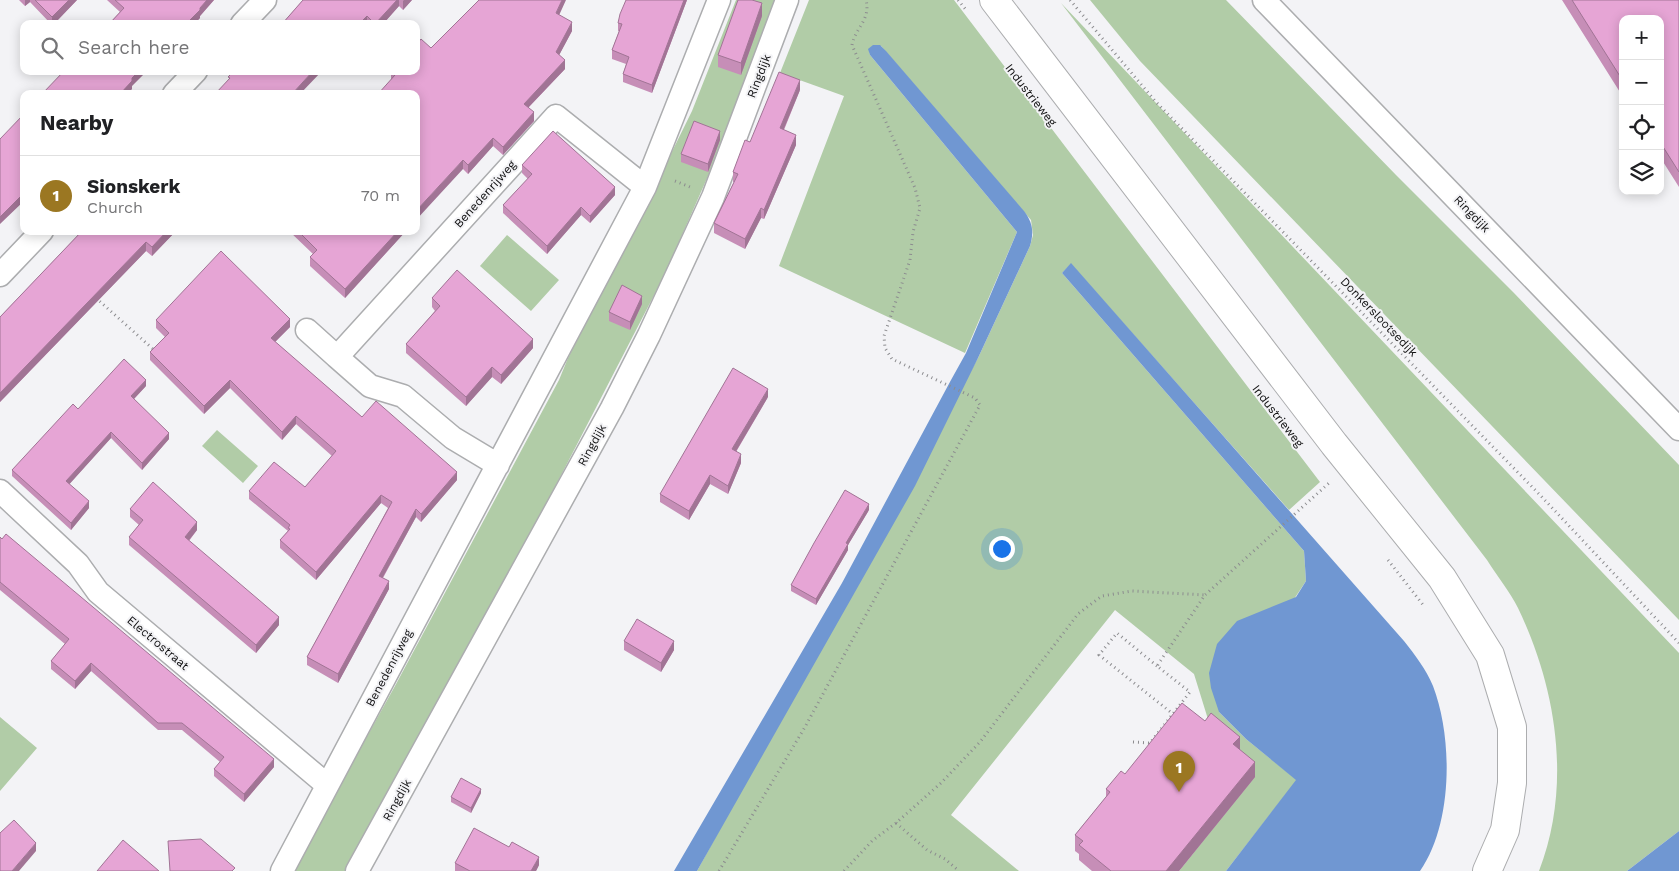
<!DOCTYPE html>
<html lang="en">
<head>
<meta charset="utf-8">
<style>
  :root { --surface:#fff; --page:#f6f6f6; --text:#202124; --muted:#757577; --line:#e0e0e0; --accent:#9b7722 }
  body { margin:0; font-family:"Work Sans",sans-serif; background:var(--page); color:var(--text) }
  .controls { position:absolute; right:15px; top:15px; display:grid; overflow:hidden; border-radius:10px; box-shadow:0 2px 12px #0003 }
  .controls button { width:45px; height:45px; display:grid; place-items:center; padding:0; border:0; border-bottom:1px solid var(--line); background:var(--surface); color:var(--text); font:25px sans-serif }
  .you { position:absolute; left:1001px; top:548px; width:18px; height:18px; margin:-12px; border:4px solid #fff; border-radius:50%; background:#1a73e8; box-shadow:0 0 0 8px #1a73e833 }
  .badge { display:grid; place-items:center; width:32px; height:32px; border-radius:50%; background:var(--accent); color:#fff; font-size:16px; font-weight:700 }
  .pin { position:absolute; translate:-50% -41px; filter:drop-shadow(0 1px 2px #0008) }
  .pin::after { content:''; position:absolute; top:26px; width:18px; height:15px; background:inherit; clip-path:polygon(0 0,100% 0,50% 100%) }
  .list { margin:0; padding:0; list-style:none }
  h2 { display:flex; justify-content:space-between; align-items:center; height:65px; margin:0; padding:0 20px; font-size:21px }
  h2 small { font-size:16px; font-weight:400; color:var(--muted) }
  .list li { display:grid; grid-template-columns:32px 1fr auto; gap:15px; align-items:center; box-sizing:border-box; height:80px; padding:0 20px; border-top:1px solid var(--line) }
  .list b { display:block; font-size:19px; white-space:nowrap }
  .list p { margin:0; font-size:16px; white-space:nowrap; color:var(--muted) }
  .list em { font-size:16px; font-style:normal; color:var(--muted) }
  .icon { flex:none; width:28px; height:28px; fill:none; stroke:currentColor; stroke-width:2; stroke-linecap:round; stroke-linejoin:round }
  .map { position:relative; flex:none; width:1679px; height:871px; overflow:hidden }
  .search { position:absolute; background:var(--surface); box-shadow:0 2px 12px #0003; left:20px; top:20px; width:400px; height:55px; display:flex; align-items:center; gap:12px; box-sizing:border-box; padding:0 18px; border-radius:10px; color:var(--muted); font-size:19px }
  .panel { position:absolute; background:var(--surface); box-shadow:0 2px 12px #0003; left:20px; top:90px; width:400px; height:145px; border-radius:10px }
  .map>svg:first-child { display:block }
  .green { fill:#b1cca7 }
  .water { fill:#7097d2 }
  .lines { fill:none; stroke-linecap:round; stroke-linejoin:round }
  .minor-casing { stroke:#acadaf; stroke-width:25 }
  .tertiary-casing { stroke:#acadaf; stroke-width:30 }
  .path { stroke:#8c8c8f; stroke-width:3; stroke-dasharray:1 4; stroke-linecap:butt }
  .minor { stroke:#fff; stroke-width:22 }
  .tertiary { stroke:#fff; stroke-width:28 }
  .wall { fill:#c68eb7 }
  .shaded-wall { fill:#a17495 }
  .building { fill:#e6a5d5; stroke:#a17495 }
  .labels { text-anchor:middle; stroke-width:4; stroke-linejoin:round; paint-order:stroke }
  .street-label { font-size:12px; fill:#101011; stroke:#f3f3f6 }
</style>
</head>
<body>
<div class="map">
<svg width="1679" height="871" viewBox="0 0 1679 871">
  <rect width="100%" height="100%" fill="#f3f3f6"/>
  <path class="green" d="M 736,0 L 777,0 L 708,176 L 665,274 L 525,545 L 348,871 L 292,871 L 395,686 L 559,380 L 568,358 L 621,255 L 692,111 Z
    M 809,0 L 954,0 L 1320,482 L 1289,510 L 1071,264 L 1062,273 L 1304,551 L 1306,581 L 1219,712 L 1246,739 L 1297,780 L 1226,871 L 1179,871 L 1254,777 L 1211,729 L 1194,674 L 1115,610 L 951,815 L 1019,871 L 697,871 L 978,358 L 1030,246 L 1033,235 L 1031,220 L 881,46 L 869,49 L 870,55 L 1017,232 L 965,353 L 779,266 L 844,96 L 780,73 Z
    M 1090,0 L 1226,0 L 1396,175 L 1514,293 L 1679,465 L 1679,620 L 1140,61 Z
    M 1061,3 L 1679,653 L 1679,831 L 1627,871 L 1539,871 C 1572,786 1557,689 1518,608 C 1510,592 1497,576 1487,560 Z
    M 507,235 L 559,280 L 531,311 L 480,266 Z
    M 217,430 L 258,466 L 243,483 L 202,446 Z
    M 0,717 L 37,748 L 0,791 Z"/>
  <path class="water" d="M 873,45 L 880,45 L 886,51 L 1024,211 C 1033,223 1034,232 1030,246 L 978,358 L 915,486 L 697,871 L 674,871 L 842,583 L 951,380 L 966,353 L 1017,232 L 870,55 L 868,49 Z
    M 1071,263 L 1404,641 C 1415,655 1426,669 1433,686 C 1453,738 1453,824 1420,871 L 1226,871 L 1296,780 L 1246,739 L 1219,712 L 1211,688 L 1209,673 L 1217,644 L 1237,621 L 1296,597 L 1306,581 L 1304,551 L 1062,273 Z
    M 1679,831 L 1679,871 L 1627,871 Z"/>
  <g class="lines">
    <g class="minor-casing">
      <path id="minor" d="M 1264,0 L 1679,429
        M 242,24 L 265,0
        M 174,94 L 196,71
        M 0,275 L 42,231
        M 307,330 L 337,357
        M 498,465 L 453,438 L 403,396 L 370,386 L 337,357 L 556,116 L 645,187
        M 0,491 L 78,564 L 98,592 L 327,785
        M 282,871 L 645,187 L 719,0
        M 357,871 L 612,408 L 649,335 L 713,197 L 787,0"/>
    </g>
    <g class="tertiary-casing">
      <path id="tertiary" d="M 994,0 L 1334,444 L 1442,578 L 1490,655 L 1512,727 L 1512,783 L 1505,830 L 1487,871"/>
    </g>
    <path class="path" d="M 958,0 L 967,11
      M 1070,0 L 1156,102 L 1541,496 L 1679,643
      M 675,181 L 690,187
      M 96,298 L 153,349
      M 1388,560 L 1424,606
      M 1157,666 L 1117,633 L 1099,655 L 1173,714
      M 1133,742 L 1150,743 L 1190,692 L 1157,666 L 1205,595 L 1329,483
      M 896,823 L 927,850 L 945,859 L 959,871
      M 719,871 L 805,727 L 980,405 L 975,398 L 892,359 L 885,348 L 884,336 L 910,260 L 913,232 L 920,208 L 915,188 L 852,45 C 855,28 871,20 866,0
      M 844,871 L 872,841 L 896,823 L 941,783 L 980,742 L 1078,614 L 1102,596 L 1132,591 L 1205,595"/>
    <use href="#minor" class="minor"/>
    <use href="#tertiary" class="tertiary"/>
  </g>
  <path class="wall" d="M 19,0 L 77,0 L 54,24 L 51,24 L 30,2 L 25,6 Z
    M 107,0 L 214,0 L 200,16 L 200,18 L 194,24 L 109,24 L 120,12 Z
    M 303,0 L 412,0 L 403,10 L 399,6 L 383,24 L 282,24 Z
    M 687,0 L 652,93 L 623,82 L 623,74 L 626,64 L 612,59 L 612,50 L 619,31 L 618,31 L 618,23 Z
    M 1562,0 L 1679,0 L 1679,187 L 1660,157 L 1660,19 L 1623,19 L 1623,97 Z
    M 559,15 L 572,31 L 559,55 L 565,69 L 528,108 L 534,121 L 503,155 L 493,146 L 468,174 L 463,169 L 391,80 L 391,72 L 431,48 Z
    M 762,16 L 741,75 L 718,67 L 718,55 Z
    M 800,90 L 784,130 L 796,145 L 764,219 L 761,218 L 745,249 L 714,233 L 714,223 L 734,182 L 733,182 L 733,172 L 750,142 Z
    M 720,140 L 708,172 L 681,162 L 681,154 Z
    M 522,165 L 615,195 L 590,223 L 581,215 L 547,254 L 503,213 L 503,205 L 528,179 L 522,173 Z
    M 82,231 L 176,231 L 152,256 L 146,251 L 0,402 L 0,317 Z
    M 289,231 L 406,231 L 345,298 L 310,266 L 310,257 L 313,254 Z
    M 432,298 L 533,348 L 501,384 L 492,377 L 466,406 L 406,353 L 406,344 L 435,311 L 432,307 Z
    M 642,304 L 630,330 L 609,321 L 609,312 Z
    M 156,320 L 290,327 L 275,342 L 362,417 L 457,480 L 421,522 L 416,517 L 383,578 L 389,589 L 338,683 L 307,665 L 307,657 L 388,508 L 381,503 L 316,580 L 280,548 L 280,540 L 288,531 L 249,499 L 249,491 L 305,487 L 332,456 L 296,424 L 282,440 L 230,388 L 204,414 L 150,360 L 150,352 L 165,337 L 156,328 Z
    M 146,386 L 134,399 L 169,439 L 142,470 L 111,438 L 69,484 L 89,508 L 71,530 L 12,476 L 12,470 L 78,409 Z
    M 768,397 L 736,452 L 741,463 L 728,494 L 710,484 L 689,520 L 660,502 L 660,494 Z
    M 130,509 L 197,530 L 189,541 L 279,625 L 256,653 L 129,545 L 129,537 L 139,525 L 130,517 Z
    M 869,510 L 848,545 L 848,550 L 816,605 L 791,591 L 791,585 Z
    M 0,537 L 274,767 L 244,802 L 214,776 L 214,769 L 220,762 L 182,730 L 158,730 L 91,671 L 75,689 L 51,669 L 51,661 L 65,644 L 0,590 Z
    M 624,641 L 674,650 L 661,672 L 624,650 Z
    M 1240,750 L 1255,777 L 1179,871 L 1092,871 L 1079,860 L 1079,854 L 1075,851 L 1075,835 L 1106,797 L 1106,789 L 1125,774 Z
    M 481,793 L 471,813 L 451,802 L 451,797 Z
    M 455,863 L 539,865 L 536,871 L 455,871 Z"/>
  <path class="shaded-wall" d="M 25,0 L 30,0 L 30,2 L 25,6 Z
    M 69,0 L 77,0 L 54,24 L 52,24 L 52,17 Z
    M 207,0 L 214,0 L 200,16 L 200,18 L 194,24 L 186,24 Z
    M 397,0 L 399,0 L 399,6 L 383,24 L 375,24 Z
    M 404,0 L 412,0 L 403,10 L 403,1 Z
    M 562,0 L 566,0 L 556,22 L 556,13 Z
    M 684,0 L 687,0 L 652,93 L 652,85 Z
    M 762,3 L 762,16 L 741,75 L 741,63 Z
    M 367,16 L 367,24 L 359,24 Z
    M 572,22 L 572,31 L 556,61 L 556,52 Z
    M 565,60 L 565,69 L 524,112 L 524,104 Z
    M 139,71 L 147,71 L 132,86 L 132,89 L 128,94 L 120,94 L 132,78 Z
    M 313,71 L 322,71 L 300,94 L 292,94 Z
    M 800,80 L 800,90 L 780,138 L 780,128 Z
    M 534,112 L 534,121 L 503,155 L 503,147 Z
    M 720,131 L 720,140 L 708,172 L 708,164 Z
    M 796,135 L 796,145 L 764,219 L 764,210 Z
    M 493,138 L 493,146 L 468,174 L 468,165 Z
    M 463,160 L 463,169 L 416,220 L 416,211 Z
    M 615,187 L 615,195 L 590,223 L 590,216 Z
    M 24,193 L 24,201 L 0,224 L 0,217 Z
    M 581,207 L 581,215 L 547,254 L 547,246 Z
    M 761,208 L 761,218 L 745,249 L 745,239 Z
    M 167,231 L 176,231 L 152,256 L 152,247 Z
    M 398,231 L 406,231 L 345,298 L 345,289 Z
    M 146,242 L 146,251 L 0,402 L 0,393 Z
    M 642,296 L 642,304 L 630,330 L 630,322 Z
    M 290,319 L 290,327 L 271,346 L 271,338 Z
    M 533,339 L 533,348 L 501,384 L 501,375 Z
    M 492,367 L 492,377 L 466,406 L 466,397 Z
    M 146,380 L 146,386 L 131,402 L 131,396 Z
    M 230,380 L 230,388 L 204,414 L 204,406 Z
    M 768,389 L 768,397 L 732,458 L 732,449 Z
    M 296,416 L 296,424 L 282,440 L 282,432 Z
    M 111,432 L 111,438 L 66,488 L 66,481 Z
    M 169,433 L 169,439 L 142,470 L 142,463 Z
    M 741,454 L 741,463 L 728,494 L 728,486 Z
    M 457,472 L 457,480 L 421,522 L 421,514 Z
    M 710,475 L 710,484 L 689,520 L 689,511 Z
    M 381,495 L 381,503 L 316,580 L 316,572 Z
    M 89,501 L 89,508 L 71,530 L 71,523 Z
    M 869,504 L 869,510 L 848,545 L 848,550 L 816,605 L 816,599 L 846,543 Z
    M 416,509 L 416,517 L 379,584 L 379,576 Z
    M 197,522 L 197,530 L 185,545 L 185,537 Z
    M 389,581 L 389,589 L 338,683 L 338,674 Z
    M 279,617 L 279,625 L 256,653 L 256,645 Z
    M 674,641 L 674,650 L 661,672 L 661,663 Z
    M 91,663 L 91,671 L 75,689 L 75,681 Z
    M 1240,737 L 1240,752 L 1233,744 Z
    M 274,759 L 274,767 L 244,802 L 244,794 Z
    M 1255,762 L 1255,777 L 1179,871 L 1166,871 Z
    M 481,789 L 481,793 L 471,813 L 471,808 Z
    M 36,843 L 36,851 L 19,871 L 12,871 Z
    M 539,857 L 539,865 L 536,871 L 531,871 Z"/>
  <path class="building" d="M 35,0 L 69,0 L 52,17 Z
    M 115,0 L 207,0 L 200,8 L 200,10 L 186,24 L 109,24 L 124,8 Z
    M 303,0 L 397,0 L 375,24 L 367,16 L 359,24 L 282,24 Z
    M 479,0 L 562,0 L 556,13 L 572,22 L 556,52 L 565,60 L 524,104 L 534,112 L 503,147 L 493,138 L 468,165 L 463,160 L 416,211 L 416,94 L 378,94 L 395,75 L 391,71 L 416,71 L 416,45 L 421,39 L 431,48 Z
    M 626,0 L 684,0 L 652,85 L 623,74 L 629,57 L 612,50 L 622,24 L 618,23 L 620,14 Z
    M 738,0 L 752,0 L 762,3 L 741,63 L 718,55 Z
    M 1572,0 L 1679,0 L 1679,172 L 1660,142 L 1660,19 L 1623,19 L 1623,81 Z
    M 64,71 L 139,71 L 132,78 L 132,81 L 120,94 L 42,94 Z
    M 234,71 L 313,71 L 292,94 L 215,94 L 230,78 L 228,77 Z
    M 779,72 L 800,80 L 780,128 L 796,135 L 764,210 L 761,208 L 745,239 L 714,223 L 738,174 L 733,172 L 745,140 L 750,142 Z
    M 24,114 L 24,193 L 0,217 L 0,139 Z
    M 694,121 L 720,131 L 708,164 L 681,154 Z
    M 553,131 L 615,187 L 590,216 L 581,207 L 547,246 L 503,205 L 532,174 L 522,165 Z
    M 82,231 L 167,231 L 152,247 L 146,242 L 0,393 L 0,317 Z
    M 298,231 L 398,231 L 345,289 L 310,257 L 317,250 Z
    M 221,251 L 290,319 L 271,338 L 362,417 L 376,401 L 457,472 L 421,514 L 416,509 L 379,576 L 389,581 L 338,674 L 307,657 L 392,502 L 381,495 L 316,572 L 280,540 L 290,529 L 288,528 L 290,525 L 249,491 L 274,462 L 305,487 L 336,451 L 296,416 L 282,432 L 230,380 L 204,406 L 150,352 L 169,333 L 156,320 Z
    M 457,270 L 533,339 L 501,375 L 492,367 L 466,397 L 406,344 L 440,306 L 432,298 Z
    M 622,285 L 642,296 L 630,322 L 609,312 Z
    M 124,359 L 146,380 L 131,396 L 169,433 L 142,463 L 111,432 L 66,481 L 89,501 L 71,523 L 12,470 L 73,404 L 78,409 Z
    M 733,368 L 768,389 L 732,449 L 741,454 L 728,486 L 710,475 L 689,511 L 660,494 Z
    M 153,482 L 197,522 L 185,537 L 279,617 L 256,645 L 129,537 L 143,520 L 130,509 Z
    M 845,490 L 869,504 L 846,543 L 848,544 L 816,599 L 791,585 L 814,543 Z
    M 6,534 L 274,759 L 244,794 L 214,769 L 224,757 L 182,723 L 158,723 L 91,663 L 75,681 L 51,661 L 69,639 L 0,582 L 0,537 L 2,539 Z
    M 637,619 L 674,641 L 661,663 L 624,641 Z
    M 1182,703 L 1205,721 L 1211,713 L 1240,737 L 1233,744 L 1255,762 L 1166,871 L 1111,871 L 1079,845 L 1083,841 L 1075,835 L 1110,792 L 1106,789 L 1121,771 L 1125,774 Z
    M 461,778 L 481,789 L 471,808 L 451,797 Z
    M 14,820 L 36,843 L 12,871 L 0,871 L 0,833 Z
    M 474,828 L 509,847 L 512,842 L 539,857 L 531,871 L 470,871 L 455,863 Z
    M 201,839 L 235,868 L 232,871 L 170,871 L 168,841 Z
    M 123,840 L 159,871 L 97,871 Z"/>
  <g class="labels">
    <g class="street-label">
      <text transform="translate(759 76) rotate(-69)" y="4">Ringdijk</text>
      <text transform="translate(1031 95) rotate(52)" y="4">Industrieweg</text>
      <text transform="translate(485 194) rotate(-48)" y="4">Benedenrijweg</text>
      <text transform="translate(1472 214) rotate(46)" y="4">Ringdijk</text>
      <text transform="translate(1379 317) rotate(46)" y="4">Donkerslootsedijk</text>
      <text transform="translate(1278 416) rotate(52)" y="4">Industrieweg</text>
      <text transform="translate(592 445) rotate(-61)" y="4">Ringdijk</text>
      <text transform="translate(158 643) rotate(40)" y="4">Electrostraat</text>
      <text transform="translate(389 668) rotate(-62)" y="4">Benedenrijweg</text>
      <text transform="translate(397 800) rotate(-61)" y="4">Ringdijk</text>
    </g>
  </g>
</svg>
<div class="controls">
<button>+</button>
<button>−</button>
<button><svg class="icon" aria-label="locate" viewBox="0 0 24 24"><circle cx="12" cy="12" r="6"/><path d="M12 2v4M12 18v4M2 12h4M18 12h4"/></svg></button>
<button><svg class="icon" aria-label="layers" viewBox="0 0 24 24"><path d="M12 4l9 5-9 5-9-5zM3 14l9 5 9-5"/></svg></button>
</div>
<div class="you"></div>
<div class="pin badge" style="left:1179px;top:792px">1</div>
<div class="search"><svg class="icon" aria-label="search" viewBox="0 0 24 24"><circle cx="10" cy="10" r="6"/><path d="M15 15l6 6"/></svg>Search here</div>
<section class="panel">
<h2>Nearby<small></small></h2>
<ul class="list">
<li><span class="badge">1</span><div><b>Sionskerk</b><p>Church</p></div><em>70 m</em></li>
</ul>
</section>
</div>
</body>
</html>
